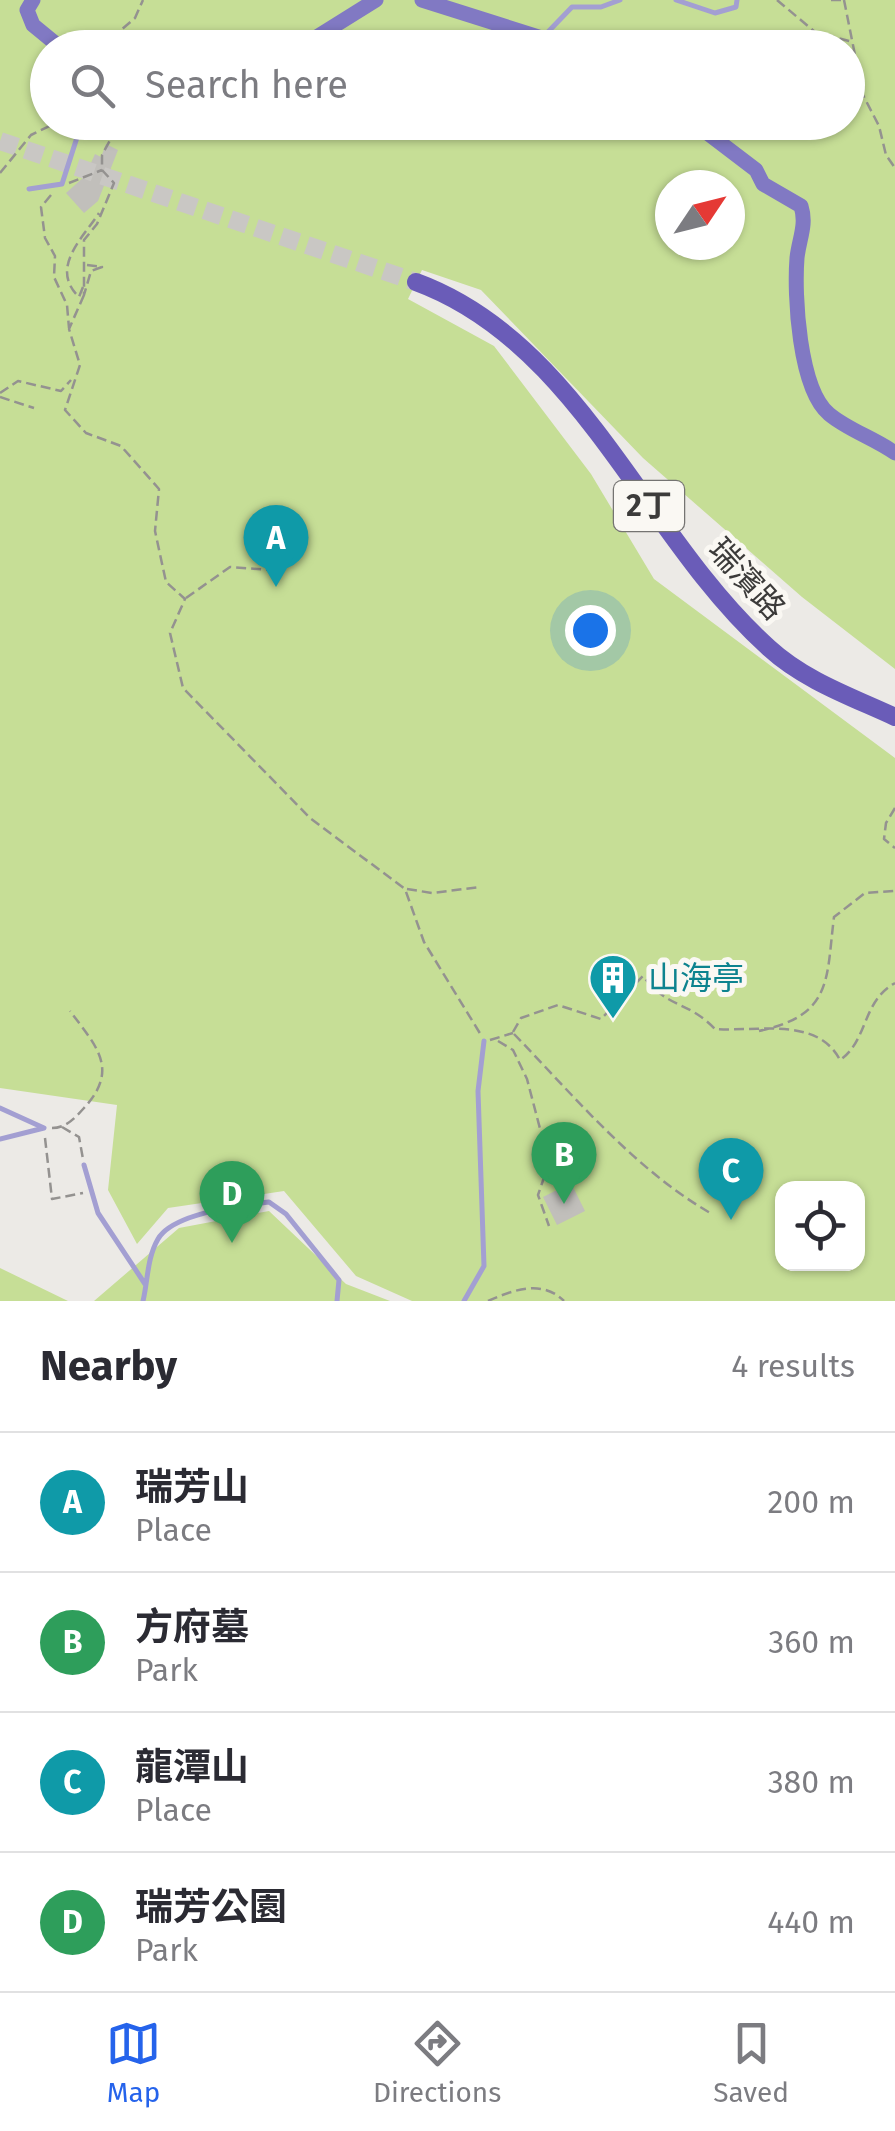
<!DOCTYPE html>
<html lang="en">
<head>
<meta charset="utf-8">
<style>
  :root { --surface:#fff; --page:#f7f7f7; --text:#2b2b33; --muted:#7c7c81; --line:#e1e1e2; --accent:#2563eb }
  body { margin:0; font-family:"Fira Sans","Noto Sans TC",sans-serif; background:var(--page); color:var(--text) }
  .controls { position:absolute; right:30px; bottom:30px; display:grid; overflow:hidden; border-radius:20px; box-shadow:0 2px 8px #0004 }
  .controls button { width:90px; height:90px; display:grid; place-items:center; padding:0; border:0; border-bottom:2px solid var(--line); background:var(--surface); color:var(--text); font:50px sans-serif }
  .compass { position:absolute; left:655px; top:170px; width:90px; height:90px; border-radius:50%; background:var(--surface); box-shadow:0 2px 8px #0004; rotate:55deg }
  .you { position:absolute; left:590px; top:630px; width:35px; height:35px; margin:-25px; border:8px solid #fff; border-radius:50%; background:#1a73e8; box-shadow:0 0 0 15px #1a73e833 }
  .badge { display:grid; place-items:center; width:65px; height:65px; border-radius:50%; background:var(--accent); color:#fff; font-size:32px; font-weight:700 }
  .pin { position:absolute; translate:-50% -82px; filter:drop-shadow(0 2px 5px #0008) }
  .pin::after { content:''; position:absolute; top:52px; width:35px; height:30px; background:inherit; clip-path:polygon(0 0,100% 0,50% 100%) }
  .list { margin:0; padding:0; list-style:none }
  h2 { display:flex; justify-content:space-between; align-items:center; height:130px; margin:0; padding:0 40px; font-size:42px }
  h2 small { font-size:32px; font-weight:400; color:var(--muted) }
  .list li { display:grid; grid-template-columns:65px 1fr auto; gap:30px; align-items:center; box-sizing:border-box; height:140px; padding:0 40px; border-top:2px solid var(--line) }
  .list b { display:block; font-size:38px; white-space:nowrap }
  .list p { margin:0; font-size:32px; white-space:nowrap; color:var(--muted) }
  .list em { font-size:32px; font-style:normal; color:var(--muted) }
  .icon { flex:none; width:55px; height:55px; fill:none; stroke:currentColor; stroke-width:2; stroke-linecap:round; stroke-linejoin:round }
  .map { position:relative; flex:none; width:895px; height:1301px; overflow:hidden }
  .search { position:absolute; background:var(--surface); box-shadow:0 2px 8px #0004; left:30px; right:30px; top:30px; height:110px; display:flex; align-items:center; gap:25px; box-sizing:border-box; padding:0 35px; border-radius:55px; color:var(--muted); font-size:38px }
  .sheet { height:690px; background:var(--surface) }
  nav { display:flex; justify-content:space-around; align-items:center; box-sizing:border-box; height:140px; border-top:2px solid var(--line); background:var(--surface); font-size:28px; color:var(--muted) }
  nav a { display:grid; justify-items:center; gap:5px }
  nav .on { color:var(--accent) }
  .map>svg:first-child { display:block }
  .green { fill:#c6de96; fill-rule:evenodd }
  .building { fill:#c1bfbb }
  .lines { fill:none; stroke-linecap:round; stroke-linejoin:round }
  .primary-tunnel { stroke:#c9c7c4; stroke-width:18; stroke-dasharray:18 9; stroke-linecap:butt }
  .path { stroke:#949290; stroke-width:2.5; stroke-dasharray:10 5; stroke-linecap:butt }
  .lane { stroke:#a39fd2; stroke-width:5 }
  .secondary { stroke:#8179c3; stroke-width:15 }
  .primary { stroke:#6a5cb8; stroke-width:18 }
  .labels { text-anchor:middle; stroke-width:10; stroke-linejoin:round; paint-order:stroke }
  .shield { fill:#faf8f3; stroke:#757472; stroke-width:2.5 }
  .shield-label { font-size:30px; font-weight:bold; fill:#3c3b3a }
  .street-label { font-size:32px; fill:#3c3b3a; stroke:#faf8f3 }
  .culture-label { font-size:32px; fill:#0d838f; stroke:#faf8f3; text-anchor:start }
</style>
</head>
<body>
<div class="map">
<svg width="895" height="1301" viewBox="0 0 895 1301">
  <rect width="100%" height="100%" fill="#eceae6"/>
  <path class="green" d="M 0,0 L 895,0 L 895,669 L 802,597 L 643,458 L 481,290 L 422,270 L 408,299 L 494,346 L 591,474 L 654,579 L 895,758 L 895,1301 L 412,1301 L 356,1276 L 284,1191 L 168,1208 L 137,1244 L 108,1190 L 117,1105 L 0,1088 ZM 48,48 L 848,48 L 848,122 L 48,122 ZM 670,185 L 730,185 L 730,245 L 670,245 ZM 782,1188 L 858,1188 L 858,1264 L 782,1264 Z
    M 269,1211 L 346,1284 L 390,1301 L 94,1301 L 179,1228 Z
    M 0,1268 L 68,1301 L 0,1301 Z"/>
  <path class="building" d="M 106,144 L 118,150 L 98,201 L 84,213 L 66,193 L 85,176 L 95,154 L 101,157 Z
    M 571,1183 L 585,1211 L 557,1225 L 543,1197 Z"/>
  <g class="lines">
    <path class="primary-tunnel" d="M 0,141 L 416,282"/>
    <path class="path" d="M 777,0 L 815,32 L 853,42
      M 831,0 L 841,0
      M 844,0 L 863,95 L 879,126 L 886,155 L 895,168
      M 100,48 L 135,18 L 143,0
      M 0,173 L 31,135 L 58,122
      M 69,183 L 102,170
      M 51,195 L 41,207 L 45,238 L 55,256 L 54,277 L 67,305 L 69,328
      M 87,265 L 102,267 L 91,271 L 84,295 L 84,240 L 97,224 L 114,183 L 102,170 L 102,155 L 120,122
      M 83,287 L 79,297 C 49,268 83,238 99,213
      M 84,295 L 69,329 L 80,365 L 65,410 L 86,433 L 121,446 L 159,489 L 155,531 L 166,582 L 185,599 L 170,633 L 183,688 L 310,818 L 405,889 L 424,942 L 481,1035
      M 0,393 L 18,381 L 61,391 L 71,380
      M 0,397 L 34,408
      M 186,598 L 230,567 L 271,570 L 278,581
      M 895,808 L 886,823 L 884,839 L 895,848
      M 407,889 L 432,893 L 480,887
      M 759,1031 C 833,1015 826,980 834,917 L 865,893 L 895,891
      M 513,1032 L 521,1018 L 558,1005 L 601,1019 L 643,976 C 668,1009 687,1000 715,1029 C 758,1032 817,1016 840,1060 C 868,1041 862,1001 895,983
      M 514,1034 C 575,1097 635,1170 712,1214
      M 490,1040 L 513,1033
      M 498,1041 L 513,1050 L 527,1079 L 549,1163 L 538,1195 L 549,1226
      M 62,1127 L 79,1137 L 83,1159
      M 52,1128 C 66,1128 75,1118 84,1108 C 120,1069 96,1046 70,1011
      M 45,1138 L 52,1199 L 83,1193
      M 488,1301 C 513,1290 542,1279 564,1301"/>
    <path class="lane" d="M 676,0 L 715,13 L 736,7 L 737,0
      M 546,34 L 572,7 L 601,7 L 620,0
      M 29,189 L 62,184 L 82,122
      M 0,1108 L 44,1128 L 0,1139
      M 84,1165 L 98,1213 L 145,1284
      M 143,1301 C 148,1280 147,1258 158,1239 C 173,1213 241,1205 269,1202 L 286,1214 L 339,1280 L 337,1301
      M 464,1301 L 484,1266 L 478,1091 L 484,1041"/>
    <path class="secondary" d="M 33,0 L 27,10 L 33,25 L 61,48
      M 422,0 L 573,48
      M 288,48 L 315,38 L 376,0
      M 693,122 L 756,170 L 763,184 L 801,206 C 807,225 799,239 797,258 C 794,295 799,389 829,414 C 848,430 874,438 895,453"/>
    <path class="primary" d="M 416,282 C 580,342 644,536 769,648 C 805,681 852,697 895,717"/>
  </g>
  <defs>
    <g id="building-pin" transform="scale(2.5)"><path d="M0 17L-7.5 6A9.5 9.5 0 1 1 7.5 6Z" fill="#0f9aa8" stroke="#faf8f3"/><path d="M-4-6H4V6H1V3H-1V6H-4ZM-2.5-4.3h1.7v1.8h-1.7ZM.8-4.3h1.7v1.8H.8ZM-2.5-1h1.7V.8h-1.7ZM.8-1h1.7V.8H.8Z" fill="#fff"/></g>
  </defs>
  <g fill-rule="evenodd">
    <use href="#building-pin" x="613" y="978"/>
  </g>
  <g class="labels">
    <rect class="shield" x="614" y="481" width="70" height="50" rx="8"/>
    <g class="shield-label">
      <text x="649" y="516">2丁</text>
    </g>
    <g class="street-label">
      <text transform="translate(747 579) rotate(48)" y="11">瑞濱路</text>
    </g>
    <g class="culture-label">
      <text x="648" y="989">山海亭</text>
    </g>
  </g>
</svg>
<div class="controls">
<button><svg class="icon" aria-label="locate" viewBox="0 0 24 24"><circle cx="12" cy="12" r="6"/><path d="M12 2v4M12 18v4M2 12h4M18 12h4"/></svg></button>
</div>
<svg class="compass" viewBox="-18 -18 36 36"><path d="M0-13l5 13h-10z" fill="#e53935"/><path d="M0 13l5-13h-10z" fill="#7c7c81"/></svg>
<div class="you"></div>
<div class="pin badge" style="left:276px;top:587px;background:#0f9aa8">A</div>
<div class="pin badge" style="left:564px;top:1204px;background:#2e9e5b">B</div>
<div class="pin badge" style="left:731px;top:1220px;background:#0f9aa8">C</div>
<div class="pin badge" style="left:232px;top:1243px;background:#2e9e5b">D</div>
<div class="search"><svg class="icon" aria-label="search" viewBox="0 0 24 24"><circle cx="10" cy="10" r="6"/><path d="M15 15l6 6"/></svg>Search here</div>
</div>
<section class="sheet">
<h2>Nearby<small>4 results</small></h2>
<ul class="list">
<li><span class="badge" style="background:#0f9aa8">A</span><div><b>瑞芳山</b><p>Place</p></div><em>200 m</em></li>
<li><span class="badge" style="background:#2e9e5b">B</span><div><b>方府墓</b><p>Park</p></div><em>360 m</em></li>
<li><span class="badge" style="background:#0f9aa8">C</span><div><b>龍潭山</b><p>Place</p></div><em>380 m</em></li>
<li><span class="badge" style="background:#2e9e5b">D</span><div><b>瑞芳公園</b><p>Park</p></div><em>440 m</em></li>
</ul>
</section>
<nav>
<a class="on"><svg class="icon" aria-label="map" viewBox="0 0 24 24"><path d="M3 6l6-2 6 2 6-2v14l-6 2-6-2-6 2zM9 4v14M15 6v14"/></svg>Map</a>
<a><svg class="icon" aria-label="directions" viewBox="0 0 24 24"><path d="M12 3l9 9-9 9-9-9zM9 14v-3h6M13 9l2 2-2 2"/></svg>Directions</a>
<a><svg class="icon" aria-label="saved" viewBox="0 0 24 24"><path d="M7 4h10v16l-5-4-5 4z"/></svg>Saved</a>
</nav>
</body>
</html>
